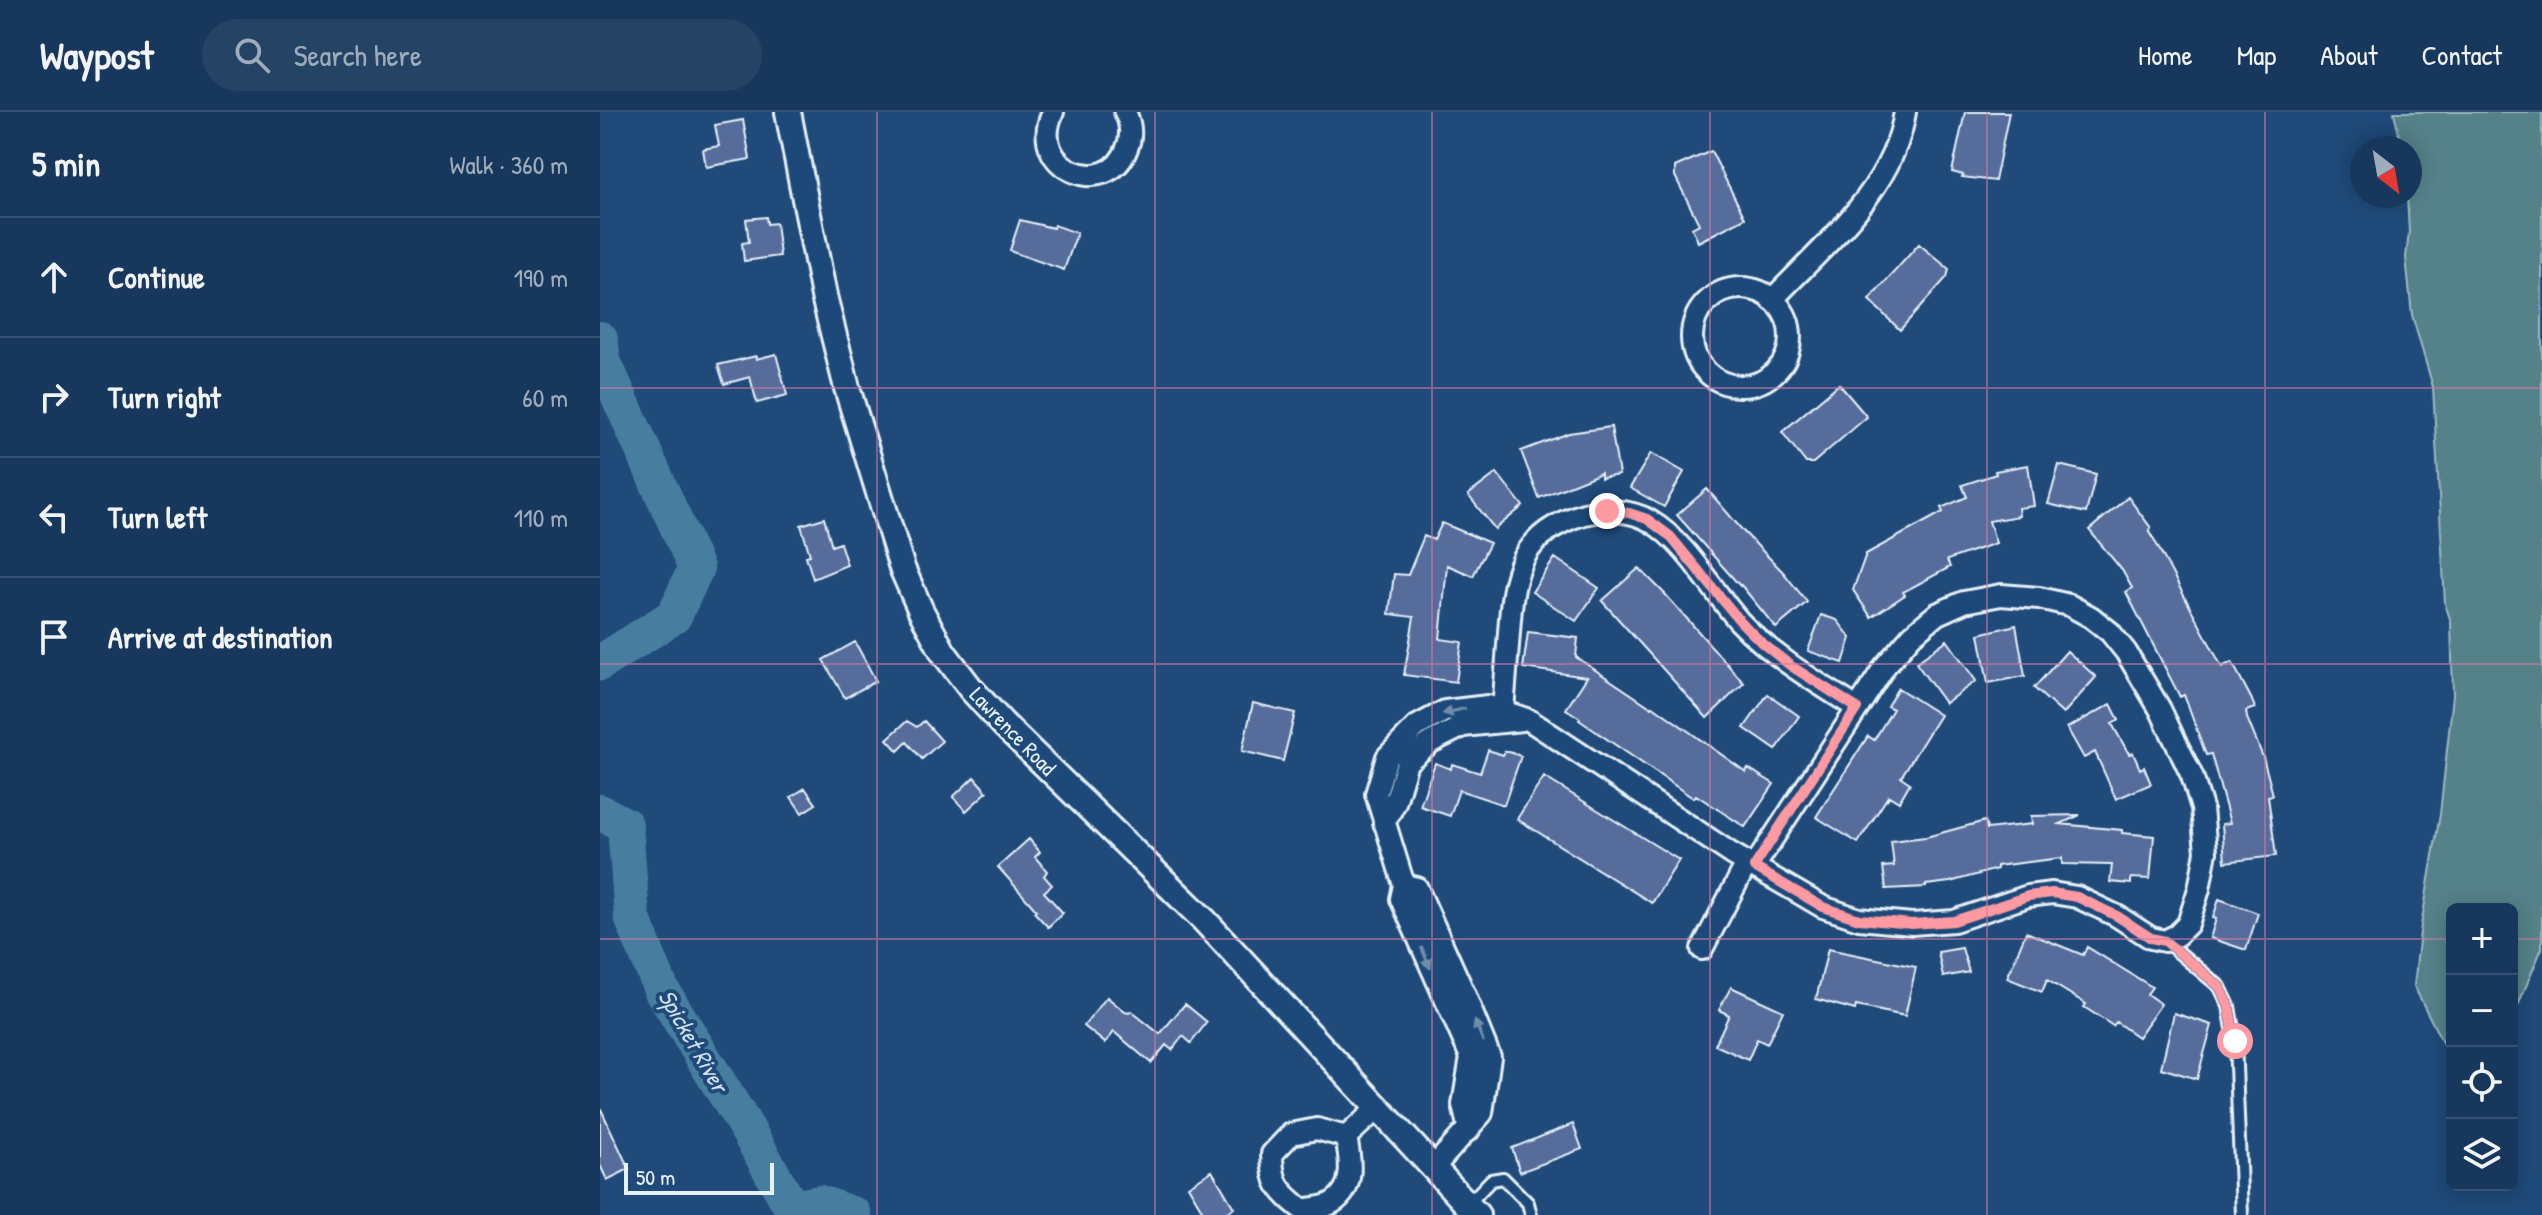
<!DOCTYPE html>
<html lang="en">
<head>
<meta charset="utf-8">
<style>
  :root { --surface:#17385c; --page:#244365; --text:#f1f3f6; --muted:#9eacbb; --line:#365272 }
  body { margin:0; font-family:"Patrick Hand",sans-serif; background:var(--page); color:var(--text) }
  .controls { position:absolute; right:24px; bottom:24px; display:grid; overflow:hidden; border-radius:12px; box-shadow:0 4px 20px #0003 }
  .controls button { width:72px; height:72px; display:grid; place-items:center; padding:0; border:0; border-bottom:2px solid var(--line); background:var(--surface); color:var(--text); font:40px sans-serif }
  .compass { position:absolute; left:1750px; top:24px; width:72px; height:72px; border-radius:50%; background:var(--surface); box-shadow:0 4px 20px #0003; rotate:149deg }
  .scale { position:absolute; left:24px; bottom:20px; width:150px; box-sizing:border-box; padding-left:8px; border:4px solid #e8f1f8; border-top:0; font-size:22px; line-height:28px; white-space:nowrap; color:#e8f1f8; -webkit-text-stroke:6px #1f4a7a; paint-order:stroke }
  .stop { position:absolute; width:24px; height:24px; margin:-18px; border:6px solid #ff9aa2; border-radius:50%; background:#fff }
  .stop.end { background:#ff9aa2; border-color:#fff; box-shadow:0 2px 8px #0008 }
  .list { margin:0; padding:0; list-style:none }
  h2 { display:flex; justify-content:space-between; align-items:center; height:104px; margin:0; padding:0 32px; font-size:34px }
  h2 small { font-size:26px; font-weight:400; color:var(--muted) }
  .list li { display:grid; grid-template-columns:52px 1fr auto; gap:24px; align-items:center; box-sizing:border-box; height:120px; padding:0 32px; border-top:2px solid var(--line) }
  .list b { display:block; font-size:30px; white-space:nowrap }
  .list em { font-size:26px; font-style:normal; color:var(--muted) }
  .icon { flex:none; width:44px; height:44px; fill:none; stroke:currentColor; stroke-width:2; stroke-linecap:round; stroke-linejoin:round }
  .map { position:relative; flex:none; width:1942px; height:1103px; overflow:hidden }
  header { display:flex; align-items:center; gap:48px; box-sizing:border-box; height:112px; padding:0 40px; background:var(--surface); border-bottom:2px solid var(--line) }
  header strong { font-size:38px }
  nav { display:flex; gap:44px; margin-inline-start:auto; font-size:28px }
  .search { width:560px; height:72px; background:var(--page); display:flex; align-items:center; gap:20px; box-sizing:border-box; padding:0 28px; border-radius:44px; color:var(--muted); font-size:30px }
  main { display:flex }
  aside { flex:1; background:var(--surface) }
  .map>svg:first-child { display:block }
  .green { fill:#558189; stroke:#9eb9c0; stroke-width:2 }
  .lines { fill:none; stroke-linecap:round; stroke-linejoin:round }
  .river { stroke:#467ea0; stroke-width:36 }
  .building { fill:#576c9b; stroke:#e8f1f8; stroke-width:2 }
  .service-casing { stroke:#e8f1f8; stroke-width:16 }
  .minor-casing { stroke:#e8f1f8; stroke-width:26 }
  .tertiary-casing { stroke:#e8f1f8; stroke-width:30 }
  .service { stroke:#1f4a7a; stroke-width:10 }
  .minor { stroke:#1f4a7a; stroke-width:20 }
  .tertiary { stroke:#1f4a7a; stroke-width:24 }
  .oneway { fill:#6f8dac }
  .route { stroke:#ff9aa2; stroke-width:10 }
  .grid { fill:none; stroke:#d37aa2; stroke-width:2; stroke-opacity:0.55 }
  .labels { text-anchor:middle; stroke-width:8; stroke-linejoin:round; paint-order:stroke }
  .street-label { font-size:22px; fill:#e8f1f8; stroke:#1f4a7a }
  .water-label { font-size:24px; font-style:italic; fill:#d0e0eb; stroke:#1f4a7a }
</style>
</head>
<body>
<header>
<strong>Waypost</strong>
<div class="search"><svg class="icon" aria-label="search" viewBox="0 0 24 24"><circle cx="10" cy="10" r="6"/><path d="M15 15l6 6"/></svg>Search here</div>
<nav><a>Home</a><a>Map</a><a>About</a><a>Contact</a></nav>
</header>
<main>
<aside>
<h2>5 min<small>Walk · 360 m</small></h2>
<ul class="list">
<li><svg class="icon" aria-label="ahead" viewBox="0 0 24 24"><path d="M12 20V5M6 11l6-6 6 6"/></svg><div><b>Continue</b></div><em>190 m</em></li>
<li><svg class="icon" aria-label="right" viewBox="0 0 24 24"><path d="M7 20v-9h11M14 6l5 5-5 5"/></svg><div><b>Turn right</b></div><em>60 m</em></li>
<li><svg class="icon" aria-label="left" viewBox="0 0 24 24"><path d="M17 20v-9H6M10 6l-5 5 5 5"/></svg><div><b>Turn left</b></div><em>110 m</em></li>
<li><svg class="icon" aria-label="arrive" viewBox="0 0 24 24"><path d="M6 21V4h12l-3 4 3 4H6"/></svg><div><b>Arrive at destination</b></div></li>
</ul>
</aside>
<div class="map">
<svg width="1942" height="1103" viewBox="0 0 1942 1103">
  <rect width="100%" height="100%" fill="#1f4a7a"/>
  <filter id="ink" filterUnits="userSpaceOnUse"><feTurbulence type="fractalNoise" baseFrequency=".0125" numOctaves="2"/><feDisplacementMap in="SourceGraphic" scale="16" xChannelSelector="R" yChannelSelector="G"/><feConvolveMatrix kernelMatrix="1 2 1 2 8 2 1 2 1" color-interpolation-filters="sRGB"/></filter>
  <g filter="url(#ink)">
    <path class="green" d="M 1794,0 L 1942,0 L 1942,836 L 1912,908 L 1912,797 L 1852,797 L 1852,941 L 1847,940 L 1814,874 L 1820,820 L 1840,702 L 1853,583 L 1851,510 L 1845,492 L 1833,275 L 1812,203 L 1806,145 L 1809,120 L 1807,84 L 1810,84 L 1810,36 L 1802,36 Z"/>
    <g class="lines">
      <path class="river" d="M 0,227 L 3,249 L 96,456 L 74,504 L 0,551
        M 0,700 L 25,713 L 32,805 L 61,877 L 147,1017 L 192,1096 L 220,1091 L 254,1103"/>
    </g>
    <path class="building" d="M 1365,0 L 1409,0 L 1395,69 L 1362,65 L 1363,63 L 1352,60 Z
      M 143,8 L 150,47 L 106,55 L 103,37 L 119,34 L 115,13 Z
      M 1111,39 L 1145,106 L 1098,130 L 1092,116 L 1099,112 L 1075,64 L 1075,55 Z
      M 166,105 L 167,112 L 176,111 L 180,144 L 144,149 L 142,131 L 149,130 L 146,107 Z
      M 420,108 L 453,116 L 454,113 L 477,121 L 464,158 L 412,140 L 410,138 Z
      M 1319,132 L 1349,157 L 1347,165 L 1300,218 L 1269,188 Z
      M 176,242 L 187,283 L 157,291 L 150,265 L 124,272 L 118,253 L 156,244 L 156,247 Z
      M 1239,272 L 1267,305 L 1213,351 L 1206,351 L 1182,320 Z
      M 1011,315 L 1019,363 L 1001,366 L 1001,361 L 939,386 L 921,339 L 969,321 Z
      M 1051,341 L 1084,360 L 1064,395 L 1030,376 Z
      M 1428,353 L 1434,394 L 1418,396 L 1419,404 L 1389,409 L 1396,431 L 1347,448 L 1350,455 L 1303,480 L 1305,483 L 1271,505 L 1253,478 L 1266,442 L 1343,400 L 1341,396 L 1367,385 L 1362,373 L 1396,362 L 1395,359 Z
      M 1459,353 L 1496,362 L 1486,401 L 1448,392 Z
      M 897,361 L 923,394 L 895,417 L 868,383 Z
      M 1107,377 L 1143,419 L 1183,460 L 1207,490 L 1176,516 L 1141,473 L 1140,474 L 1077,403 Z
      M 1528,385 L 1551,416 L 1549,418 L 1622,555 L 1632,550 L 1651,586 L 1655,596 L 1646,599 L 1647,606 L 1663,645 L 1673,683 L 1668,684 L 1676,744 L 1625,750 L 1622,712 L 1630,711 L 1611,642 L 1606,643 L 1584,583 L 1580,585 L 1526,480 L 1532,476 L 1522,458 L 1489,418 Z
      M 224,406 L 232,434 L 240,431 L 247,453 L 213,467 L 206,444 L 210,443 L 201,413 Z
      M 842,411 L 890,431 L 873,464 L 847,453 L 840,527 L 862,530 L 856,570 L 804,563 L 814,505 L 789,502 L 794,462 L 808,463 L 824,424 L 834,428 Z
      M 955,446 L 999,476 L 976,509 L 932,480 Z
      M 1039,456 L 1065,482 L 1144,571 L 1107,606 L 1002,489 Z
      M 1221,503 L 1237,508 L 1251,526 L 1243,551 L 1208,539 Z
      M 1416,513 L 1425,564 L 1388,571 L 1379,522 Z
      M 928,520 L 978,526 L 976,545 L 1052,596 L 1053,594 L 1146,660 L 1148,656 L 1174,672 L 1145,715 L 1096,683 L 1093,686 L 979,608 L 980,606 L 966,597 L 987,565 L 923,556 Z
      M 1347,528 L 1376,569 L 1345,591 L 1316,551 Z
      M 255,530 L 276,569 L 245,586 L 223,548 Z
      M 1467,539 L 1496,565 L 1463,602 L 1434,576 Z
      M 1298,576 L 1340,603 L 1301,665 L 1310,671 L 1299,690 L 1289,684 L 1287,688 L 1287,686 L 1258,731 L 1216,705 L 1268,624 L 1274,628 L 1293,597 L 1287,594 Z
      M 1168,582 L 1199,604 L 1176,638 L 1144,616 Z
      M 653,591 L 695,601 L 683,649 L 642,639 Z
      M 1511,592 L 1519,608 L 1512,612 L 1529,642 L 1533,641 L 1540,657 L 1544,655 L 1551,672 L 1516,687 L 1495,640 L 1484,646 L 1467,616 Z
      M 307,609 L 317,615 L 324,609 L 342,629 L 322,647 L 307,630 L 298,639 L 287,627 Z
      M 888,638 L 903,643 L 905,639 L 921,644 L 904,693 L 859,678 L 850,704 L 820,694 L 835,651 L 851,657 L 852,652 L 880,661 Z
      M 374,665 L 387,680 L 366,699 L 353,685 Z
      M 944,665 L 1079,748 L 1052,791 L 917,707 Z
      M 205,676 L 216,692 L 202,701 L 191,685 Z
      M 1480,703 L 1460,712 L 1522,718 L 1522,721 L 1554,724 L 1550,767 L 1531,766 L 1531,772 L 1510,770 L 1512,753 L 1462,752 L 1462,746 L 1397,754 L 1397,757 L 1350,770 L 1326,773 L 1326,775 L 1286,777 L 1283,755 L 1294,754 L 1291,729 L 1326,725 L 1385,709 L 1387,717 L 1432,712 L 1431,704 Z
      M 429,727 L 440,740 L 435,745 L 447,759 L 444,764 L 452,773 L 444,780 L 463,801 L 448,815 L 434,800 L 436,798 L 398,755 Z
      M 1619,787 L 1658,801 L 1646,838 L 1610,826 L 1616,807 L 1613,806 Z
      M 1426,820 L 1483,843 L 1487,835 L 1552,875 L 1547,882 L 1561,892 L 1538,925 L 1516,910 L 1513,914 L 1484,895 L 1486,892 L 1447,868 L 1442,880 L 1407,866 Z
      M 1362,836 L 1369,860 L 1343,865 L 1338,840 Z
      M 1228,837 L 1316,855 L 1305,904 L 1256,894 L 1255,898 L 1216,887 Z
      M 1131,875 L 1183,899 L 1167,932 L 1157,927 L 1148,948 L 1115,933 L 1129,903 L 1119,898 Z
      M 507,885 L 525,900 L 529,901 L 531,899 L 560,922 L 585,892 L 607,910 L 591,931 L 583,924 L 572,938 L 566,933 L 551,951 L 514,920 L 505,931 L 484,914 Z
      M 1574,901 L 1612,913 L 1597,967 L 1561,956 Z
      M 0,995 L 29,1057 L 7,1068 L 0,1053 Z
      M 973,1012 L 982,1037 L 920,1060 L 912,1036 Z
      M 612,1059 L 634,1096 L 622,1103 L 605,1103 L 588,1074 Z"/>
    <g class="lines">
      <g class="service-casing">
        <path id="service" d="M 1565,829 L 1620,875 L 1629,894 L 1635,929 L 1642,1103
          M 868,1092 L 891,1068 L 903,1066 L 928,1091 L 931,1103"/>
      </g>
      <g class="minor-casing">
        <path id="minor" d="M 453,0 C 426,57 508,89 527,36 C 532,24 531,12 525,0
          M1092 225a49 49 0 1 1 98 0a49 49 0 1 1-98 0Z
          M 1172,188 C 1223,134 1294,77 1305,0
          M 903,599 C 905,573 907,546 909,520 C 913,461 920,421 984,402 C 1005,397 1032,398 1050,409 C 1088,432 1110,476 1139,509 C 1173,545 1216,570 1257,596
          M 784,711 L 795,691 L 807,650 L 831,630 L 863,614 L 922,608
          M 804,773 L 817,776 L 864,881 L 890,945 L 882,1001 L 834,1055
          M 1102,837 L 1147,751
          M 869,1018 L 863,993 L 871,945 L 801,787 L 804,773 L 776,682 L 787,645 L 817,614 L 845,599 L 888,594 L 929,608 L 1132,742 L 1223,795 L 1259,807 L 1312,812 L 1354,809 L 1428,784 L 1452,781 L 1477,785 L 1517,804 L 1551,826 L 1565,829 L 1577,823 L 1588,812 L 1599,777 L 1606,740 L 1602,696 L 1592,664 L 1560,597 L 1526,540 L 1510,520 L 1491,505 L 1469,493 L 1439,486 L 1401,483 L 1364,490 L 1337,502 L 1312,523 L 1285,554 L 1154,755
          M 746,1025 L 717,1017 L 691,1022 L 672,1042 C 672,1072 679,1079 703,1098 C 710,1096 721,1096 728,1093 C 756,1080 751,1049 746,1025 L 779,995"/>
      </g>
      <g class="tertiary-casing">
        <path id="tertiary" d="M 188,0 L 224,184 L 247,276 L 302,456 L 321,499 L 343,540 L 371,577 L 403,612 L 604,808 L 877,1103"/>
      </g>
      <use href="#service" class="service"/>
      <use href="#minor" class="minor"/>
      <use href="#tertiary" class="tertiary"/>
    </g>
    <defs><path id="oneway-solid" d="M-6-.8H1V-3.2L6.5 0L1 3.2V.8H-6Z" transform="scale(2)"/></defs>
    <g class="oneway">
      <use href="#oneway-solid" transform="translate(854 599) rotate(167)"/>
      <use href="#oneway-solid" transform="translate(826 846) rotate(67)"/>
      <use href="#oneway-solid" transform="translate(879 919) rotate(-112)"/>
    </g>
  </g>
  <g class="lines" filter="url(#ink)">
    <path class="route" d="M 1007,399 L 1029,401 L 1047,407 L 1070,424 L 1140,509 L 1162,531 L 1191,554 L 1257,596 L 1154,755 L 1223,795 L 1259,807 L 1312,812 L 1354,809 L 1428,784 L 1452,781 L 1477,785 L 1517,804 L 1551,826 L 1565,829 L 1620,875 L 1629,894 L 1635,929"/>
  </g>
  <path class="grid" d="M 277,0 L 277,1103M 555,0 L 555,1103M 832,0 L 832,1103M 1110,0 L 1110,1103M 1387,0 L 1387,1103M 1665,0 L 1665,1103M 0,276 L 1942,276M 0,552 L 1942,552M 0,827 L 1852,827M 1912,827 L 1942,827"/>
  <g class="labels">
    <g class="street-label">
      <text transform="translate(413 619) rotate(46)" y="8">Lawrence Road</text>
    </g>
    <g class="water-label">
      <text transform="translate(93 929) rotate(60)" y="8">Spicket River</text>
    </g>
  </g>
</svg>
<div class="controls">
<button>+</button>
<button>−</button>
<button><svg class="icon" aria-label="locate" viewBox="0 0 24 24"><circle cx="12" cy="12" r="6"/><path d="M12 2v4M12 18v4M2 12h4M18 12h4"/></svg></button>
<button><svg class="icon" aria-label="layers" viewBox="0 0 24 24"><path d="M12 4l9 5-9 5-9-5zM3 14l9 5 9-5"/></svg></button>
</div>
<svg class="compass" viewBox="-18 -18 36 36"><path d="M0-13l5 13h-10z" fill="#e53935"/><path d="M0 13l5-13h-10z" fill="#9eacbb"/></svg>
<div class="scale">50 m</div>
<div class="stop" style="left:1635px;top:929px"></div>
<div class="stop end" style="left:1007px;top:399px"></div>
</div>
</main>
</body>
</html>
